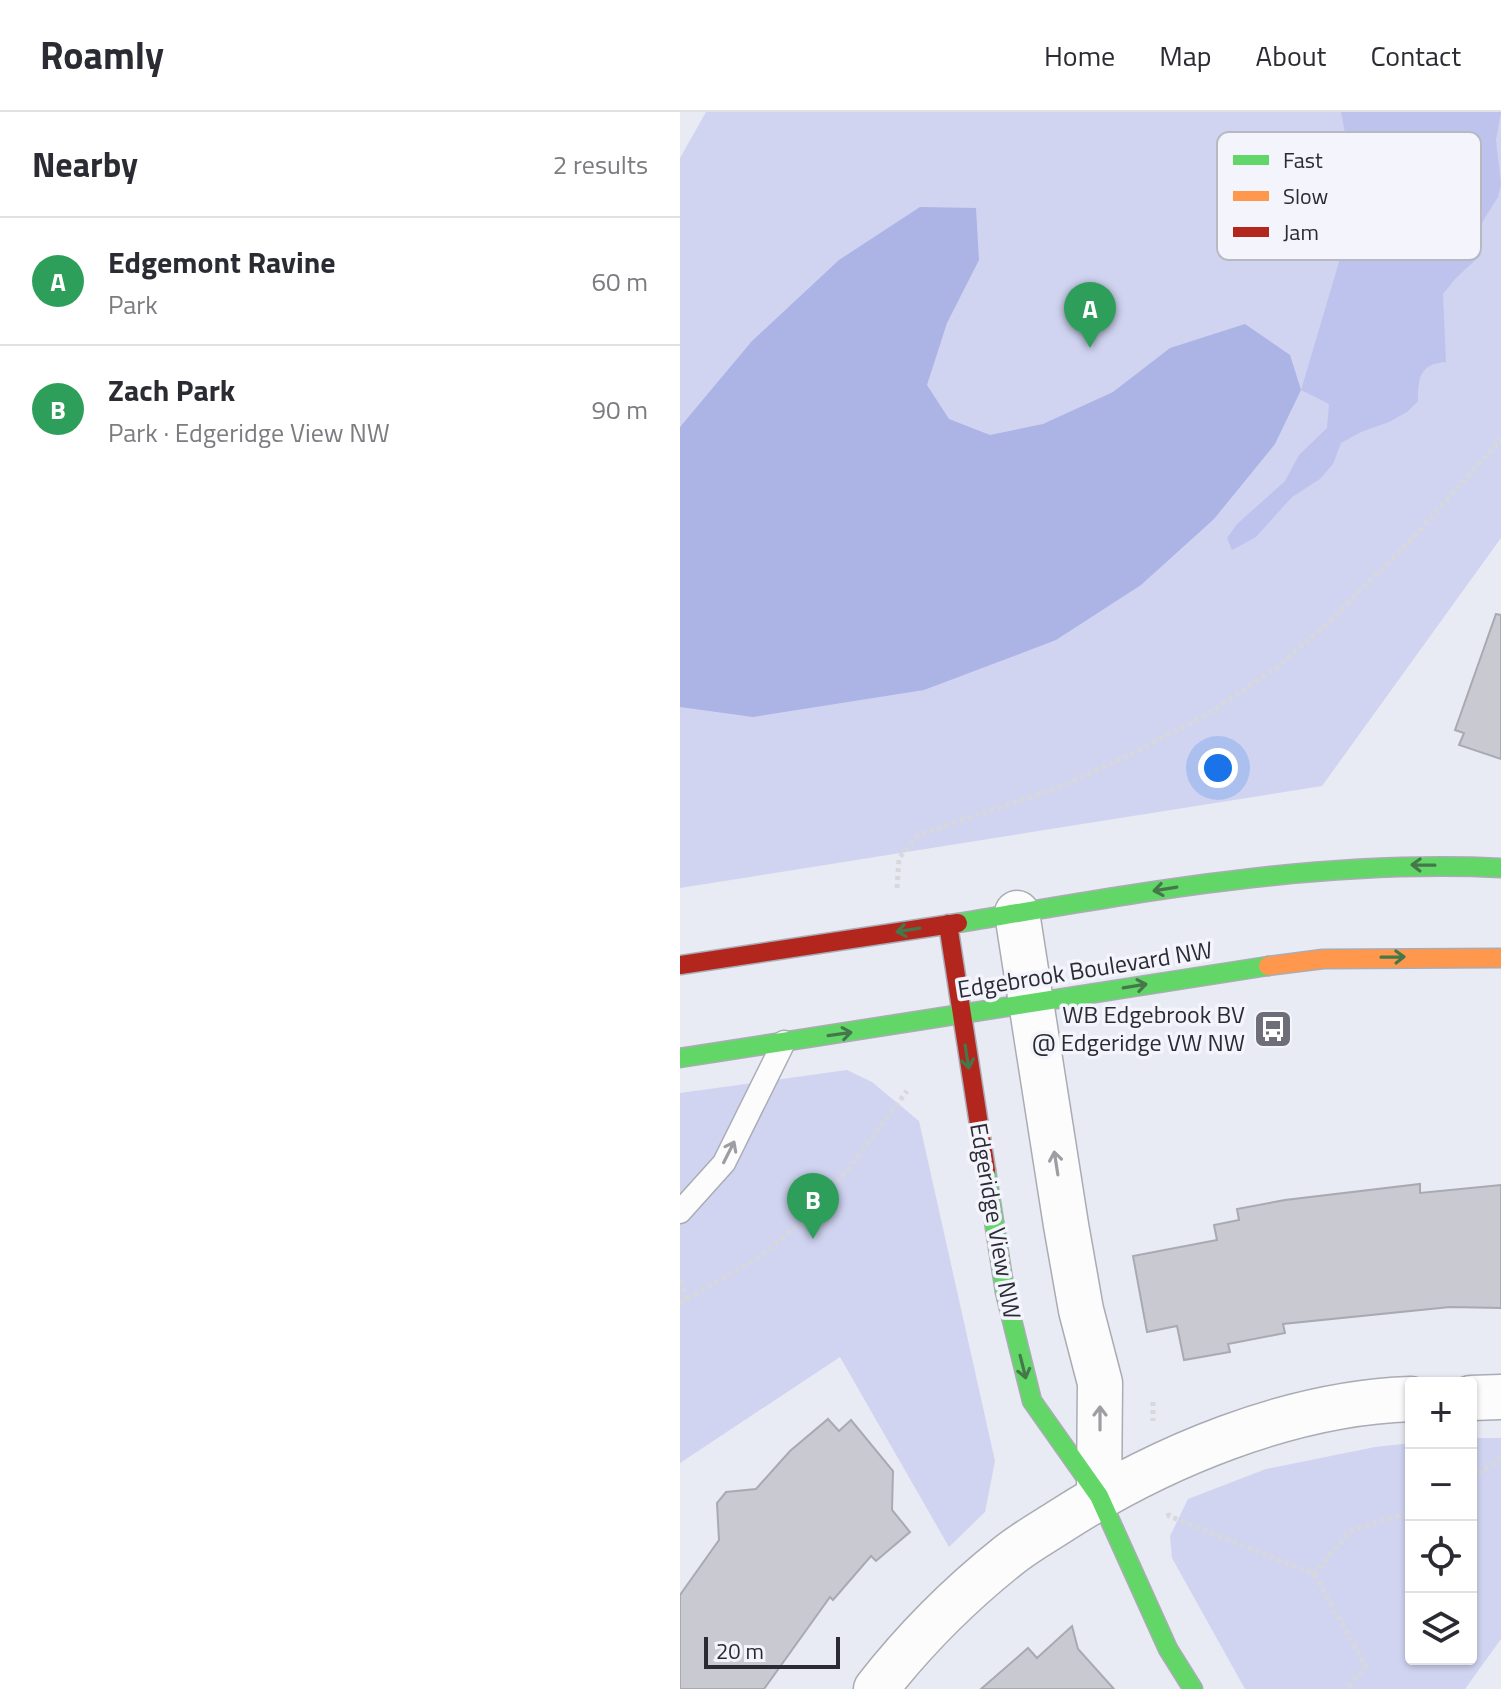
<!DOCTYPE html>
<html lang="en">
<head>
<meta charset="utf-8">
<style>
  :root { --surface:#fff; --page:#f7f7f7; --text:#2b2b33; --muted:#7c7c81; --line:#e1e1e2; --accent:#6d6e77 }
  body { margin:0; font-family:"Titillium Web",sans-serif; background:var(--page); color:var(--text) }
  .controls { position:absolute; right:24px; bottom:24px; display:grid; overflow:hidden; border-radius:8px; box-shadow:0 2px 6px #0004 }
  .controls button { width:72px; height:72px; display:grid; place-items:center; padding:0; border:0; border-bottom:2px solid var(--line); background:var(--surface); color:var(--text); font:40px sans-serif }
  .scale { position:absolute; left:24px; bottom:20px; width:136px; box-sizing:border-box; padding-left:8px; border:4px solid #2b2c33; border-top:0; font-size:22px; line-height:28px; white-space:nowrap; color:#2b2c33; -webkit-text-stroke:6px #f3f4fc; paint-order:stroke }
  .you { position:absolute; left:538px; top:656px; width:28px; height:28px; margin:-20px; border:6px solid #fff; border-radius:50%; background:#1a73e8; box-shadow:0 0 0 12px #1a73e833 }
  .badge { display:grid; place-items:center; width:52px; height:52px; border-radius:50%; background:var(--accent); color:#fff; font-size:26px; font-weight:700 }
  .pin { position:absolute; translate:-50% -66px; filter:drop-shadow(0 2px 4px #0008) }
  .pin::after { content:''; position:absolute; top:42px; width:28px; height:24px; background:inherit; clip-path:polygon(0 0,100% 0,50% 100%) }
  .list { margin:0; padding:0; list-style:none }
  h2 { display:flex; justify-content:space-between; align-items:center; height:104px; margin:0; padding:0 32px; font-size:34px }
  h2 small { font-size:26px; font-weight:400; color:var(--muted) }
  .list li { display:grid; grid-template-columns:52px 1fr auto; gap:24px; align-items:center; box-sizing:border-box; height:128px; padding:0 32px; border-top:2px solid var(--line) }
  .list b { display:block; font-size:30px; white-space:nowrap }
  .list p { margin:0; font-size:26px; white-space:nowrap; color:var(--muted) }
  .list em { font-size:26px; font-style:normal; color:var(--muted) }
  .icon { flex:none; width:44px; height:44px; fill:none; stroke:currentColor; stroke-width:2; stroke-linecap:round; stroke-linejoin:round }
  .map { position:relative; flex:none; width:821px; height:1577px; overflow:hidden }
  header { display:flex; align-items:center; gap:48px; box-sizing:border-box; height:112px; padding:0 40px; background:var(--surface); border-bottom:2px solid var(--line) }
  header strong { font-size:38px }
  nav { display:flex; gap:44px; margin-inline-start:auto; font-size:28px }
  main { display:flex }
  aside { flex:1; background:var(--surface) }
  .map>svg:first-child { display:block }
  .green { fill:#d0d4f1 }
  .forest { fill:#bec3ed }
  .water { fill:#acb3e5 }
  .building { fill:#c8c9d1; stroke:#a9aab1; stroke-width:2 }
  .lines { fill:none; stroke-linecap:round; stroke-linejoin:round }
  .lane-casing { stroke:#aaacb4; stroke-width:25 }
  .street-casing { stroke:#aaacb4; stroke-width:47 }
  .fast-casing { stroke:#aaacb4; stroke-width:21 }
  .slow-casing { stroke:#aaacb4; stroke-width:21 }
  .jam-casing { stroke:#aaacb4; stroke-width:21 }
  .path { stroke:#d8d8db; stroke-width:5; stroke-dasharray:4 4; stroke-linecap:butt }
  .lane { stroke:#fcfcfd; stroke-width:22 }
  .street { stroke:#fcfcfd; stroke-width:44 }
  .fast { stroke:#63d668; stroke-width:18 }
  .slow { stroke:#ff974d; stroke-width:18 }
  .jam { stroke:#b3261e; stroke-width:18 }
  .oneway { stroke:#44784b }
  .oneway2 { stroke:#9e9ea2 }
  .labels { text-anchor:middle; stroke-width:7; stroke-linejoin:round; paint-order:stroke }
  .street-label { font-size:24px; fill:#2b2c33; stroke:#f3f4fc }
  .poi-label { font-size:24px; fill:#2b2c33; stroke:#f3f4fc; text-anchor:end }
  .key { fill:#f3f4fc; stroke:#b7b8c0; stroke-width:2 }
  .key-label { font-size:22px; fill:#2b2c33 }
</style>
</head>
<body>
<header>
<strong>Roamly</strong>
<nav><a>Home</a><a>Map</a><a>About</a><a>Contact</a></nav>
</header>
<main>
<aside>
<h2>Nearby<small>2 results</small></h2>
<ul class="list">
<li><span class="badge" style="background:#2e9e5b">A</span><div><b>Edgemont Ravine</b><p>Park</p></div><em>60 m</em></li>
<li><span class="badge" style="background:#2e9e5b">B</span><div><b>Zach Park</b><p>Park · Edgeridge View NW</p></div><em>90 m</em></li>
</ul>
</aside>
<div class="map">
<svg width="821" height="1577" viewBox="0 0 821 1577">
  <rect width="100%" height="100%" fill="#e8eaf4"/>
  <path class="green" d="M 26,0 L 821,0 L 821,426 L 642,674 L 0,776 L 0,46 Z
    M 167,958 L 192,970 L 239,1009 L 315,1349 L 305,1400 L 269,1435 L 160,1245 L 0,1351 L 0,981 Z
    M 791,1326 L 821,1326 L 821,1527 L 785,1577 L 565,1577 L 492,1446 L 490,1424 L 508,1387 L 586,1357 L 695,1335 L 731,1331 L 731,1547 L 791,1547 Z"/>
  <path class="forest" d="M 661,0 L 821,0 L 816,28 L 821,72 L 818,85 L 803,109 L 795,130 L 801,143 L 776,166 L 763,182 L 766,250 C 740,252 738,265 738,289 L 727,300 L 709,310 L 681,320 L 661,331 L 653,352 L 640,367 L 612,385 L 576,425 L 552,438 L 547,426 L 557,412 L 605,369 L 619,343 L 647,316 L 649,292 L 621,278 L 659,150 L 669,42 Z"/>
  <path class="water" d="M 240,95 L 296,96 L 299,148 L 267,211 L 247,273 L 269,307 L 310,323 L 363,312 L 433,280 L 490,236 L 565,212 L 610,243 L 621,278 L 595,332 L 534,407 L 461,473 L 376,528 L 244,578 L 73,605 L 0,595 L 0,315 L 72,229 L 159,148 Z"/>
  <path class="building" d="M 816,502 L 821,503 L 821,647 L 779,633 L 784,621 L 775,618 Z
    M 740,1072 L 740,1081 L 821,1073 L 821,1196 L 770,1195 L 603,1212 L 605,1221 L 548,1232 L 550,1240 L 504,1248 L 497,1214 L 467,1220 L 453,1144 L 537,1128 L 534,1113 L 559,1108 L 557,1097 L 605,1088 Z
    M 148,1307 L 159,1319 L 171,1308 L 213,1359 L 212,1398 L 230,1420 L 196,1449 L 191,1444 L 153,1488 L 150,1485 L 84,1577 L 0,1577 L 0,1483 L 39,1428 L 37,1391 L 46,1380 L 76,1377 L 110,1339 Z
    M 392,1514 L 398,1537 L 434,1577 L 301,1577 L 348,1536 L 357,1546 Z"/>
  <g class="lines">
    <g class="lane-casing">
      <path id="lane" d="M 0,1100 L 44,1051 L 104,930"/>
    </g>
    <g class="street-casing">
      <path id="street" d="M 337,801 L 386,1113 L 401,1198 L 420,1271 L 419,1384
        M 791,1286 L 821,1285
        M 196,1577 C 235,1527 279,1483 328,1444 C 344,1431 362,1421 379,1410 C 480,1345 609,1291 731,1287"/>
    </g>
    <g class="fast-casing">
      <path id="fast" d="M 278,811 C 458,781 638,747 821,756
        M 0,946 L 588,854
        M 306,1058 L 325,1180 L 352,1289 L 419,1384 L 488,1537 L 513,1577"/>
    </g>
    <g class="slow-casing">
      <path id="slow" d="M 588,854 L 643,847 L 821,846"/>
    </g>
    <g class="jam-casing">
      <path id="jam" d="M 268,812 L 306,1058
        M 0,853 L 278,811"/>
    </g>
    <path class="path" d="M 217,776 L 219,746 L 238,723 L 377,676 L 445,645 L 526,603 L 596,556 L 649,510 L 732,427 L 821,327
      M 0,1169 L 7,1188
      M 0,1191 L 81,1144 L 129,1103 L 169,1056 L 227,979
      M 473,1290 L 473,1309
      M 791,1365 L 817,1350 L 821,1345
      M 488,1401 L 489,1404 L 634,1462 L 686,1554 L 666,1577
      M 634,1462 L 670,1419 L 731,1400"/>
    <use href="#lane" class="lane"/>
    <use href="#street" class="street"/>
    <use href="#fast" class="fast"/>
    <use href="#slow" class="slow"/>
    <use href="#jam" class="jam"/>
  </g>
  <defs><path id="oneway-shaft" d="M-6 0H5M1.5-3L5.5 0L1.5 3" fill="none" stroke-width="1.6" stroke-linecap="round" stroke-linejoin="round" transform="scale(2)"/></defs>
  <g class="oneway">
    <use href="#oneway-shaft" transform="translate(743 753) rotate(-179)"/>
    <use href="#oneway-shaft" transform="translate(485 777) rotate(171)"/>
    <use href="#oneway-shaft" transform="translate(228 818) rotate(171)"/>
    <use href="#oneway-shaft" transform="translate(713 845) rotate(-1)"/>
    <use href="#oneway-shaft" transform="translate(455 874) rotate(-9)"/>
    <use href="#oneway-shaft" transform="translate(160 922) rotate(-8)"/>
    <use href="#oneway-shaft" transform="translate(287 945) rotate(81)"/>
    <use href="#oneway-shaft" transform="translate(343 1255) rotate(76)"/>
  </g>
  <g class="oneway2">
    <use href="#oneway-shaft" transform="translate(49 1040) rotate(-63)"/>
    <use href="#oneway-shaft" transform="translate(376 1051) rotate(-99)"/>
    <use href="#oneway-shaft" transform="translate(420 1306) rotate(-90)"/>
  </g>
  <defs>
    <g id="bus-square" transform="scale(2)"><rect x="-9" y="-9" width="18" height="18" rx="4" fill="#6d6e77" stroke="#f3f4fc"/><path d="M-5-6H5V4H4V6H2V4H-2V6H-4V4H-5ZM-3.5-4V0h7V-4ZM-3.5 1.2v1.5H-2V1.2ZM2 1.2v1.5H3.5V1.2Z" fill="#fff"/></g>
  </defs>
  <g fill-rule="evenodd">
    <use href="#bus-square" x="593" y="917"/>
  </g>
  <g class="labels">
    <g class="street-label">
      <text transform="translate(405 858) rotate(-9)" y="8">Edgebrook Boulevard NW</text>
      <text transform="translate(315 1109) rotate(80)" y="8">Edgeridge View NW</text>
    </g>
    <g class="poi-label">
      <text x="565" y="911">WB Edgebrook BV<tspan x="565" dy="28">@ Edgeridge VW NW</tspan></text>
    </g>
  </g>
  <rect x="537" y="20" width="264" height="128" rx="12" class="key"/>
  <rect x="553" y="43" width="36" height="10" fill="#63d668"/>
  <rect x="553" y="79" width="36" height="10" fill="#ff974d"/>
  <rect x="553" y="115" width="36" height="10" fill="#b3261e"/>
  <g class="key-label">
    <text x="603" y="56">Fast</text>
    <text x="603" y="92">Slow</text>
    <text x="603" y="128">Jam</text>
  </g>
</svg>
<div class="controls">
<button>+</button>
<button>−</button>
<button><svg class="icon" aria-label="locate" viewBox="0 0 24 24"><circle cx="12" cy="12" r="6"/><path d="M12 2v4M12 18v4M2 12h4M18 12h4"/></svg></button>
<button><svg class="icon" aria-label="layers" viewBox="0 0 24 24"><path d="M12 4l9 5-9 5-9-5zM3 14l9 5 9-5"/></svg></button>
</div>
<div class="scale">20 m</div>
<div class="you"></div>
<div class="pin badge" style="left:410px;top:236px;background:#2e9e5b">A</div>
<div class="pin badge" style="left:133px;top:1127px;background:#2e9e5b">B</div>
</div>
</main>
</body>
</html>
